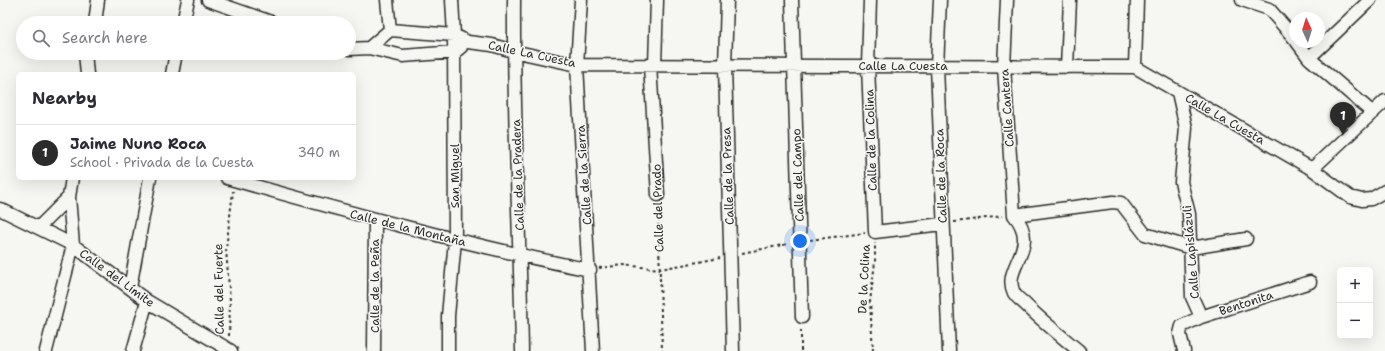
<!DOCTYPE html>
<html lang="en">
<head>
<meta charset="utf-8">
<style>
  :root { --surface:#fff; --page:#f2f2f3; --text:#2b2b33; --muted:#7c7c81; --line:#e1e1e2; --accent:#2b2b2b }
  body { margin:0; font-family:"Shantell Sans",sans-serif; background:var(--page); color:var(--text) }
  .controls { position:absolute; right:12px; bottom:12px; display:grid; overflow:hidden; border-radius:6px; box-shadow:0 4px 16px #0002 }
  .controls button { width:36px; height:36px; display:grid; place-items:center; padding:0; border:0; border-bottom:1px solid var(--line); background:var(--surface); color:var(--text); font:20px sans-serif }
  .compass { position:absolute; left:1289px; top:12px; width:36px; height:36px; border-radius:50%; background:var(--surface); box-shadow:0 4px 16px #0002; rotate:356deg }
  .you { position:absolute; left:800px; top:241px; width:14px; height:14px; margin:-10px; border:3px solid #fff; border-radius:50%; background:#1a73e8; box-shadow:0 0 0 6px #1a73e833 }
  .badge { display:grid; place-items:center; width:26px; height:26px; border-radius:50%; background:var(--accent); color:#fff; font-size:13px; font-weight:700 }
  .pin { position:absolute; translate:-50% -33px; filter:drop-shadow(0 1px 2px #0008) }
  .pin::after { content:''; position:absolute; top:21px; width:14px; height:12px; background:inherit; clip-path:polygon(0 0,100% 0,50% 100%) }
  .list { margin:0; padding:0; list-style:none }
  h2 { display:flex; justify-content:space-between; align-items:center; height:52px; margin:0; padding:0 16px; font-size:17px }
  h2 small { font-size:13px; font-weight:400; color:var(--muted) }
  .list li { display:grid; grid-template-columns:26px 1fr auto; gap:12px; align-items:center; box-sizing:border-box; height:56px; padding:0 16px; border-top:1px solid var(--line) }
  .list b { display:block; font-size:15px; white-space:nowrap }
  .list p { margin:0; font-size:13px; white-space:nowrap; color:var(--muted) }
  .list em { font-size:13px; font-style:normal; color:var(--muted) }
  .icon { flex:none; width:22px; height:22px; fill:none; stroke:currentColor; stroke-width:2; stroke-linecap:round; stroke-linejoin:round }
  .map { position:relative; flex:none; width:1385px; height:351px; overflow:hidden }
  .search { position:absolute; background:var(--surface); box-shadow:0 4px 16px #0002; left:16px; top:16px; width:340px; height:44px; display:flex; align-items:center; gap:10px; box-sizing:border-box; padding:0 14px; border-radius:22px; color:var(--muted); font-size:15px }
  .panel { position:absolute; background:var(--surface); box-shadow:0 4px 16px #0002; left:16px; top:72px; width:340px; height:108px; border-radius:6px }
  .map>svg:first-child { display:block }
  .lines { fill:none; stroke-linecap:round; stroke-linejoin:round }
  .street-casing { stroke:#2b2b2b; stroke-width:15 }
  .path { stroke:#2b2b2b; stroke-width:2; stroke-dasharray:3 3; stroke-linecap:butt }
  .street { stroke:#f6f6f2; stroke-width:12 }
  .labels { text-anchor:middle; stroke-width:3; stroke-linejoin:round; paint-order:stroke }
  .street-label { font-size:12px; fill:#2b2b2b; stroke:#f6f6f2 }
</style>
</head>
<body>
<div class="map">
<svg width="1385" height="351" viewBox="0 0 1385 351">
  <rect width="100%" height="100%" fill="#f6f6f2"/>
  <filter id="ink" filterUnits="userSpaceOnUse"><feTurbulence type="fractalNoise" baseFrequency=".025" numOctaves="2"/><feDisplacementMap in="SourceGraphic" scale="8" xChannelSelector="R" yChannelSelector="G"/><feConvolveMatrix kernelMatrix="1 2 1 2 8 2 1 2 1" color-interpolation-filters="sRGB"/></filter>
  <g filter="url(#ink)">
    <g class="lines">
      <g class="street-casing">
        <path id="street" d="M 208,0 L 274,23
          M 387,0 L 390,30
          M 514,0 C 513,117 520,234 522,351
          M 581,0 L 577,65 L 593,351
          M 727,0 L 725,66 L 733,351
          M 792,0 L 802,317
          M 870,0 L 868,66 L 875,232 L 942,224
          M 940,0 L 937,67 L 949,351
          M 1007,0 L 1004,67 L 1014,215
          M 1242,0 L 1269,9 L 1295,39
          M 95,23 L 98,0
          M 183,23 L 188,0
          M 1297,42 L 1309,58 L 1373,113
          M 369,48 L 403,56 L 455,52 L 461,47
          M 349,49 L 369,48 L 390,30 L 454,35 L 468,42 L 492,45 L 513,51 L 577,65 L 1135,67 L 1312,169 L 1350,197 L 1362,200 L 1371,199 L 1385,191
          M 85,53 L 87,74
          M 1309,58 L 1370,0
          M 650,65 L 658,195
          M 655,65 L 657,0
          M 1067,67 L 1070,0
          M 1135,67 L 1137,0
          M 172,74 L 176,53
          M 1178,92 L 1186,128 L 1181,182 L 1189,214 L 1192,297 L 1201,317
          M 1312,169 L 1385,101
          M 227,178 C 347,212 467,245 590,270
          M 0,209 L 73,245 L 147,301 L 231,351
          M 1014,215 L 1113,202 L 1121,203 L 1145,234 L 1191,248 L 1246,239
          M 1014,215 C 1042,248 1001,267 1014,293 C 1016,297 1022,301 1025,304 C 1042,321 1061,336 1079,351
          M 39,227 L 69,197
          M 130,288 L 150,178
          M 46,351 L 73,245 L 69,197 L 72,178
          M 133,351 L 147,301
          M 374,351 L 375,220
          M 448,351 L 448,316 L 455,240 L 454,35 L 452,0
          M 1184,351 L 1180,334 L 1182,326 L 1201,317 L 1310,282"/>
      </g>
      <path class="path" d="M 658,206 L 662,351
        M 954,222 L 1003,216
        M 810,240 L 865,233
        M 742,253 L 788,244
        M 599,268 L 623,265 L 660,269 L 720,258
        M 229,336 L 230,301 L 226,249 L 233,191
        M 801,351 L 801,328
        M 873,351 L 870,302 L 875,262 L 875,243"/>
      <use href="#street" class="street"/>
    </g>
  </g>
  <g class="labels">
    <g class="street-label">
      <text transform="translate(532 54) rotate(12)" y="4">Calle La Cuesta</text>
      <text x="903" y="70">Calle La Cuesta</text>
      <text transform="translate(1007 108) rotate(-94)" y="4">Calle Cantera</text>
      <text transform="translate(1225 119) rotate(30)" y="4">Calle La Cuesta</text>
      <text transform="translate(871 140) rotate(-92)" y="4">Calle de la Colina</text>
      <text transform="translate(518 175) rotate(-92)" y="4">Calle de la Pradera</text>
      <text transform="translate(584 175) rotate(-94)" y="4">Calle de la Sierra</text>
      <text transform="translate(798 175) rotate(-92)" y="4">Calle del Campo</text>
      <text transform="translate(455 176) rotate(-90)" y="4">San Miguel</text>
      <text transform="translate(728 176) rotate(-92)" y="4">Calle de la Presa</text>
      <text transform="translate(941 176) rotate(-92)" y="4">Calle de la Roca</text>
      <text transform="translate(658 208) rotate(-92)" y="4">Calle del Prado</text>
      <text transform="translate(408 228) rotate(14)" y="4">Calle de la Montaña</text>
      <text transform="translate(1191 252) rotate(-95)" y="4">Calle Lapislázuli</text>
      <text transform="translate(117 278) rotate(36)" y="4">Calle del Límite</text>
      <text transform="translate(864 279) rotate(-87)" y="4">De la Colina</text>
      <text transform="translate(375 286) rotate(-90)" y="4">Calle de la Peña</text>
      <text transform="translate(219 289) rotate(-91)" y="4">Calle del Fuerte</text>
      <text transform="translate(1246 303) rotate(-18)" y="4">Bentonita</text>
    </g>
  </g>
</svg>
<div class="controls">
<button>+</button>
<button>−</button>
</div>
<svg class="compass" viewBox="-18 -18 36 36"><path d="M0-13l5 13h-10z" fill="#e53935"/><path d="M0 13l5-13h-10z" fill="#7c7c81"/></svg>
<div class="you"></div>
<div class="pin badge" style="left:1343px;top:135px">1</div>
<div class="search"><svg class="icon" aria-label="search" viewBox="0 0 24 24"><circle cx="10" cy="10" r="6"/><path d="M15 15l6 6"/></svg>Search here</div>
<section class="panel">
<h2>Nearby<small></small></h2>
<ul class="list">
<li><span class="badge">1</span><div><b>Jaime Nuno Roca</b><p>School · Privada de la Cuesta</p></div><em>340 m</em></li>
</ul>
</section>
</div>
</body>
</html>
